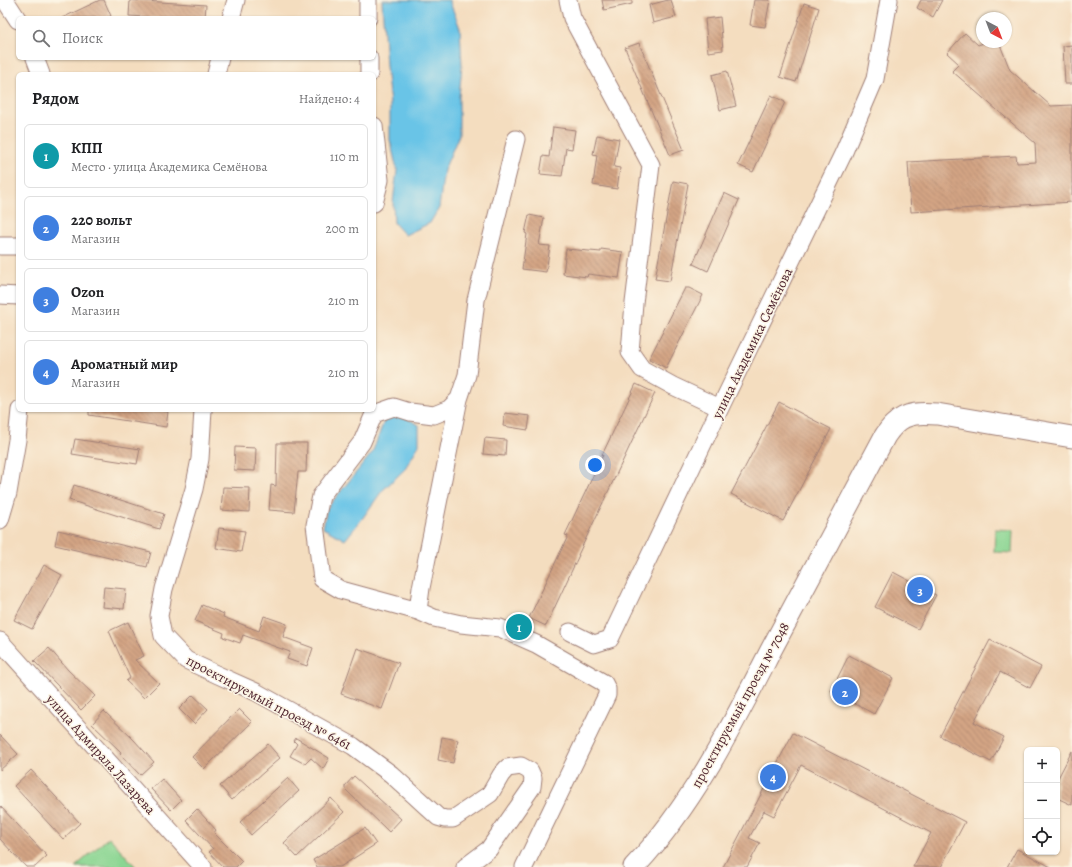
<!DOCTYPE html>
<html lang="ru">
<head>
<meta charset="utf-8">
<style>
  :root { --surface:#fff; --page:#f6f6f6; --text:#202124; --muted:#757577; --line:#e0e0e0; --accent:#db2777 }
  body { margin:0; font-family:Alegreya,serif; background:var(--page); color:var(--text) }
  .controls { position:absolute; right:12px; bottom:12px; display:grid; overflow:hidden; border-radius:6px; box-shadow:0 1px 3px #0004 }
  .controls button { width:36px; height:36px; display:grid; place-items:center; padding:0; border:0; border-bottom:1px solid var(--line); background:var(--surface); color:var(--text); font:20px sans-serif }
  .compass { position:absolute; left:976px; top:12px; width:36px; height:36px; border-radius:50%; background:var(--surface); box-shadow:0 1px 3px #0004; rotate:138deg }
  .you { position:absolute; left:595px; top:465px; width:14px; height:14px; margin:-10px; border:3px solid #fff; border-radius:50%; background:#1a73e8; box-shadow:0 0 0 6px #1a73e833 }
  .badge { display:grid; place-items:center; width:26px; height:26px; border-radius:50%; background:var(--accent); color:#fff; font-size:13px; font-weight:700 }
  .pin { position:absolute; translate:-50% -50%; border:2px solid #fff; box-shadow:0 1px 4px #0006 }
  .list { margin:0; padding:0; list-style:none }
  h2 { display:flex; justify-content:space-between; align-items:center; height:52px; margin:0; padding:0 16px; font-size:17px }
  h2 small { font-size:13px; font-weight:400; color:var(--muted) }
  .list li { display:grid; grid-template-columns:26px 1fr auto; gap:12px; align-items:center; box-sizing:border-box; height:64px; margin:0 8px 8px; padding:0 8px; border:1px solid var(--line); border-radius:6px }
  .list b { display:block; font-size:15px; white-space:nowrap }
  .list p { margin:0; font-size:13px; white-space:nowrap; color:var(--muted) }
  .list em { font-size:13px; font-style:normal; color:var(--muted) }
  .icon { flex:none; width:22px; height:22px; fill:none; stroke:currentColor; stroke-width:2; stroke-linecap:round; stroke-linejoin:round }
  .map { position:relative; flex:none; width:1072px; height:867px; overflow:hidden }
  .search { position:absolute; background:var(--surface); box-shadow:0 1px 3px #0004; left:16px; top:16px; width:360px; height:44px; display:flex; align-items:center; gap:10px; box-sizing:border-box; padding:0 14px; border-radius:6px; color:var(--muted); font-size:15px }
  .panel { position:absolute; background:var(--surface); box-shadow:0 1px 3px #0004; left:16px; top:72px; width:360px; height:340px; border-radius:6px }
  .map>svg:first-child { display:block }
  .green { fill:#8ad592; stroke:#6a7a5e }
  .water { fill:#69c4e7; stroke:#5a7289 }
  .building { fill:url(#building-back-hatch) }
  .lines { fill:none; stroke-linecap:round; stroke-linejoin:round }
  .minor-casing { stroke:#9f7e75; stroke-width:19 }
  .major-casing { stroke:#9f7e75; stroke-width:23 }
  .minor { stroke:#fff; stroke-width:17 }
  .major { stroke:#fff; stroke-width:21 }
  .labels { text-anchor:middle; stroke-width:3; stroke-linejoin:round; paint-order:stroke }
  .street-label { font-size:14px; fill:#4a1f2b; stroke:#fcf5e5 }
</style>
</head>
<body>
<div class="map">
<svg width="1072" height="867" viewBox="0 0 1072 867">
  <defs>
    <pattern id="building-back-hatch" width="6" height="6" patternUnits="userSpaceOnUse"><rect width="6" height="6" fill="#d3a484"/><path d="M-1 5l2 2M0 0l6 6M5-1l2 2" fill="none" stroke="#ad856c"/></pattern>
  </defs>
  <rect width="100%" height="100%" fill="#fcf5e5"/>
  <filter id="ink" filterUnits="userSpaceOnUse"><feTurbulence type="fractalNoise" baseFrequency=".025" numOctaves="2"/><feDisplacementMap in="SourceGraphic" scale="8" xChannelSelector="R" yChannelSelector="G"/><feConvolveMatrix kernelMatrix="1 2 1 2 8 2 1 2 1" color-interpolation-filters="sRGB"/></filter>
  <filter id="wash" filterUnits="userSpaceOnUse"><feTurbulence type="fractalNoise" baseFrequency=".012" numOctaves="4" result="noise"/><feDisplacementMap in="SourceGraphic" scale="16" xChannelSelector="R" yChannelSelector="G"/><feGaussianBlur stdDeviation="0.9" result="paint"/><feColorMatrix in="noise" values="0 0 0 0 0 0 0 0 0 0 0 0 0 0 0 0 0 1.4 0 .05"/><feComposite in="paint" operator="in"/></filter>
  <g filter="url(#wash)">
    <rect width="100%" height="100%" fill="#f4ddbf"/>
    <path class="green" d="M 995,529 L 1013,530 L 1012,553 L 994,552 Z
      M 109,837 L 136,867 L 75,867 Z"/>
    <path class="water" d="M 382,0 L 449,0 L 460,28 L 462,65 L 459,97 L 459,135 L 444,170 L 439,208 L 430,223 L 405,235 L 394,223 L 393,202 L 397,170 L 390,140 L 390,104 L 386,66 Z
      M 397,413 L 419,425 L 419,445 L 404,470 L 382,491 L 362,519 L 345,540 L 323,528 L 327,508 L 372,453 L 386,416 Z"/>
    <g id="blocks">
      <path class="building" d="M 100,0 L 104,0 L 111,16 L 106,18 L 62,18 Z
        M 130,0 L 206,5 L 205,18 L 162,18 L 129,16 Z
        M 602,0 L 632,0 L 632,4 L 604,10 Z
        M 668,0 L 671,0 L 676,17 L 653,23 L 649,5 Z
        M 754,0 L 770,0 L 765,27 L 750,25 Z
        M 921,0 L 942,0 L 933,17 L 917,8 Z
        M 804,3 L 819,8 L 796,82 L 780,77 Z
        M 720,17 L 723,50 L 708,52 L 705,19 Z
        M 965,33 L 978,45 L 986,42 L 999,42 L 1010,70 L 1051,106 L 1072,105 L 1072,202 L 911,212 L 908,162 L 1016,156 L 1017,163 L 1036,162 L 1035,143 L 952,71 L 959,64 L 947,53 Z
        M 639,43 L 684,150 L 670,155 L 625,48 Z
        M 1072,45 L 1072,84 L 1065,84 L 1063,46 Z
        M 727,71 L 736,106 L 720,110 L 712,75 Z
        M 771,95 L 785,102 L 753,172 L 738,165 Z
        M 553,127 L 575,130 L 572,149 L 566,148 L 562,176 L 540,174 L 543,156 L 549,157 Z
        M 597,135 L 619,139 L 614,167 L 620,168 L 617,189 L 593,185 L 597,155 L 593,154 Z
        M 673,181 L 688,184 L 670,281 L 655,279 Z
        M 724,193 L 739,200 L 708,271 L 693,264 Z
        M 529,215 L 544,218 L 539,245 L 550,246 L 546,272 L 522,269 L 527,234 L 525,233 Z
        M 566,249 L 601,252 L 601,249 L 623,252 L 619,278 L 588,274 L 587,277 L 563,274 Z
        M 685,288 L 689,288 L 703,295 L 666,368 L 649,359 Z
        M 636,384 L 655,393 L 578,555 L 579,555 L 546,626 L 529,618 L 568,536 L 565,535 L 603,455 L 602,455 Z
        M 779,402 L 831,429 L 783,521 L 731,494 Z
        M 89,410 L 157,410 L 168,412 L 166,427 L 89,415 Z
        M 505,413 L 530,416 L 528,430 L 503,426 Z
        M 485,438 L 506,440 L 505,456 L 483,454 Z
        M 75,439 L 140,449 L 137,464 L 72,454 Z
        M 277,443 L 307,443 L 306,472 L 298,472 L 294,512 L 269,510 L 271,485 L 276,486 Z
        M 235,447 L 256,448 L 255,471 L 234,470 Z
        M 74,485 L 164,514 L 159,529 L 69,500 Z
        M 223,487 L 250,488 L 249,512 L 221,510 Z
        M 219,528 L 245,531 L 241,552 L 216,548 Z
        M 58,530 L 151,552 L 147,567 L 55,545 Z
        M 44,565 L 62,575 L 32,629 L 14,620 Z
        M 893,572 L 936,595 L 918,629 L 875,607 Z
        M 104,587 L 126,589 L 124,609 L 102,607 Z
        M 202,605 L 224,614 L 223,617 L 259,631 L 264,616 L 287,624 L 283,637 L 313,648 L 307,666 L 287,659 L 290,652 L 243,635 L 240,643 L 223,637 L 224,633 L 195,621 Z
        M 128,622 L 144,656 L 135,660 L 159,683 L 144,698 L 126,681 L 130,678 L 109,631 Z
        M 990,640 L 1041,667 L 1030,688 L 1000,672 L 974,722 L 1004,737 L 991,762 L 940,736 Z
        M 49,648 L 68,670 L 95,696 L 81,710 L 34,661 Z
        M 357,648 L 399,663 L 382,709 L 341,694 Z
        M 849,655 L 893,678 L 874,714 L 831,691 Z
        M 193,695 L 208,709 L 194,724 L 179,709 Z
        M 239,709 L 252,722 L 204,769 L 192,757 Z
        M 104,711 L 134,740 L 154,762 L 140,775 L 120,754 L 121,752 L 92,724 Z
        M 793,733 L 965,822 L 941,867 L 913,867 L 931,833 L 801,765 L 774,816 L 764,811 L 749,838 L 760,843 L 747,867 L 723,867 Z
        M 0,735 L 18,754 L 0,770 Z
        M 442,737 L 458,740 L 453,763 L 438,760 Z
        M 296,738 L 329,758 L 323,769 L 311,758 L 305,764 L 290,756 L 297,744 L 294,741 Z
        M 268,744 L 280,758 L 232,800 L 220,786 Z
        M 1072,751 L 1072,805 L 1057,798 L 1057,780 Z
        M 31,770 L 80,823 L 63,839 L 14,786 Z
        M 354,776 L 401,819 L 389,832 L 345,789 L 345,786 Z
        M 288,778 L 299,791 L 251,835 L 240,822 Z
        M 162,779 L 181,800 L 171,810 L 151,789 Z
        M 331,798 L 344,812 L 297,857 L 284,843 Z
        M 0,806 L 47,856 L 35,867 L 26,867 L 0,839 Z
        M 197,809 L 216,830 L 214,833 L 242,861 L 236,867 L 223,867 L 209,852 L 213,849 L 186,820 Z
        M 365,828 L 376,844 L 340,867 L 317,867 L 313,860 Z
        M 1017,849 L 1051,867 L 1007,867 Z"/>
    </g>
  </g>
  <g filter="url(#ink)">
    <use href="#blocks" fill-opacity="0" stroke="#9f7e75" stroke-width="1"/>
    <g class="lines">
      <g class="minor-casing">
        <path id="minor" d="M 5,0 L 18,20
          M 368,0 L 368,18
          M 568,0 L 572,18 L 651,165 L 634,303 L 630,352 L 642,369 L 673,386 L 720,408
          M 231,18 L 236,0
          M 35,58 L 41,74
          M 369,58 L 369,74
          M 216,74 L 220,58
          M 374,126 L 380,180 L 374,203
          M 516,139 L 476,300 L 467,375 L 459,399 L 449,409 L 434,415 L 410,412 L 394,407 L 374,414 L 362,442 L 321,496 L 315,525 L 322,579 L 341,590 L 418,611 L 434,618 L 461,624 L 500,628 L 536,644 L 604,683 L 607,689 L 607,695 L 524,867
          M 0,246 L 18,246
          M 0,295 L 18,296
          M 203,410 L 200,459 L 194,489 L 164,589 L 159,616 L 163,636 L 186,660 L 218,675 L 256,692 L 353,746 L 391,774 L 438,817 L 445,819 L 453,819 L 490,794 L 501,775 L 507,768 L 521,766 L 530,771 L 533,778 L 532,787 L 489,849 L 465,867
          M 0,520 L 8,493 L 17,440 L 20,410
          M 418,611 L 421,588 L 459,399
          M 570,632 L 594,644 L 610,639 L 720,408 L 843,154 L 875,79 L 889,0
          M 0,641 L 203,867"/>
      </g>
      <g class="major-casing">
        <path id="major" d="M 634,867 C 693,805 732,726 771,650 C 809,579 847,507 885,436 C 888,432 891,427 895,424 C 906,412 923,413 937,414 L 1072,437"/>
      </g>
      <use href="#minor" class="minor"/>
      <use href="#major" class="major"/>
    </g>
  </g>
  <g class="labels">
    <g class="street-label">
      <text transform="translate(752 343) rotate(-64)" y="5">улица Академика Семёнова</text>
      <text transform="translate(269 702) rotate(28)" y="5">проектируемый проезд № 6461</text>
      <text transform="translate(740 705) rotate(-61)" y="5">проектируемый проезд № 7048</text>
      <text transform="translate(101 754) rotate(48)" y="5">улица Адмирала Лазарева</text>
    </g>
  </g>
</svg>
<div class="controls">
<button>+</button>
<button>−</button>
<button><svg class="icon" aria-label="locate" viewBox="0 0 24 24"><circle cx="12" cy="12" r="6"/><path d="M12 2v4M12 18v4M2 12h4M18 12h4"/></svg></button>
</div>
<svg class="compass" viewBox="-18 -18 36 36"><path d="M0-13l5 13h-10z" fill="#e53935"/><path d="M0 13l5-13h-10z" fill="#757577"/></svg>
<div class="you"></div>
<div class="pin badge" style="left:519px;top:627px;background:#0f9aa8">1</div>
<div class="pin badge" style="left:845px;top:692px;background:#3f7fe0">2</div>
<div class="pin badge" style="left:920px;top:590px;background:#3f7fe0">3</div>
<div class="pin badge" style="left:773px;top:777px;background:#3f7fe0">4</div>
<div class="search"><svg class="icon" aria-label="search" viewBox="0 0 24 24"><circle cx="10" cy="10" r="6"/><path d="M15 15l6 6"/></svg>Поиск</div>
<section class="panel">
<h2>Рядом<small>Найдено: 4</small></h2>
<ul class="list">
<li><span class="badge" style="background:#0f9aa8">1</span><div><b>КПП</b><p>Место · улица Академика Семёнова</p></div><em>110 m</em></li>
<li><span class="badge" style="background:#3f7fe0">2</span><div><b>220 вольт</b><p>Магазин</p></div><em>200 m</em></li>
<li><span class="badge" style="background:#3f7fe0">3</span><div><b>Ozon</b><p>Магазин</p></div><em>210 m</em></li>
<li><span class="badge" style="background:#3f7fe0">4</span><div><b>Ароматный мир</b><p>Магазин</p></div><em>210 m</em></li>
</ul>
</section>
</div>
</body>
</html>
